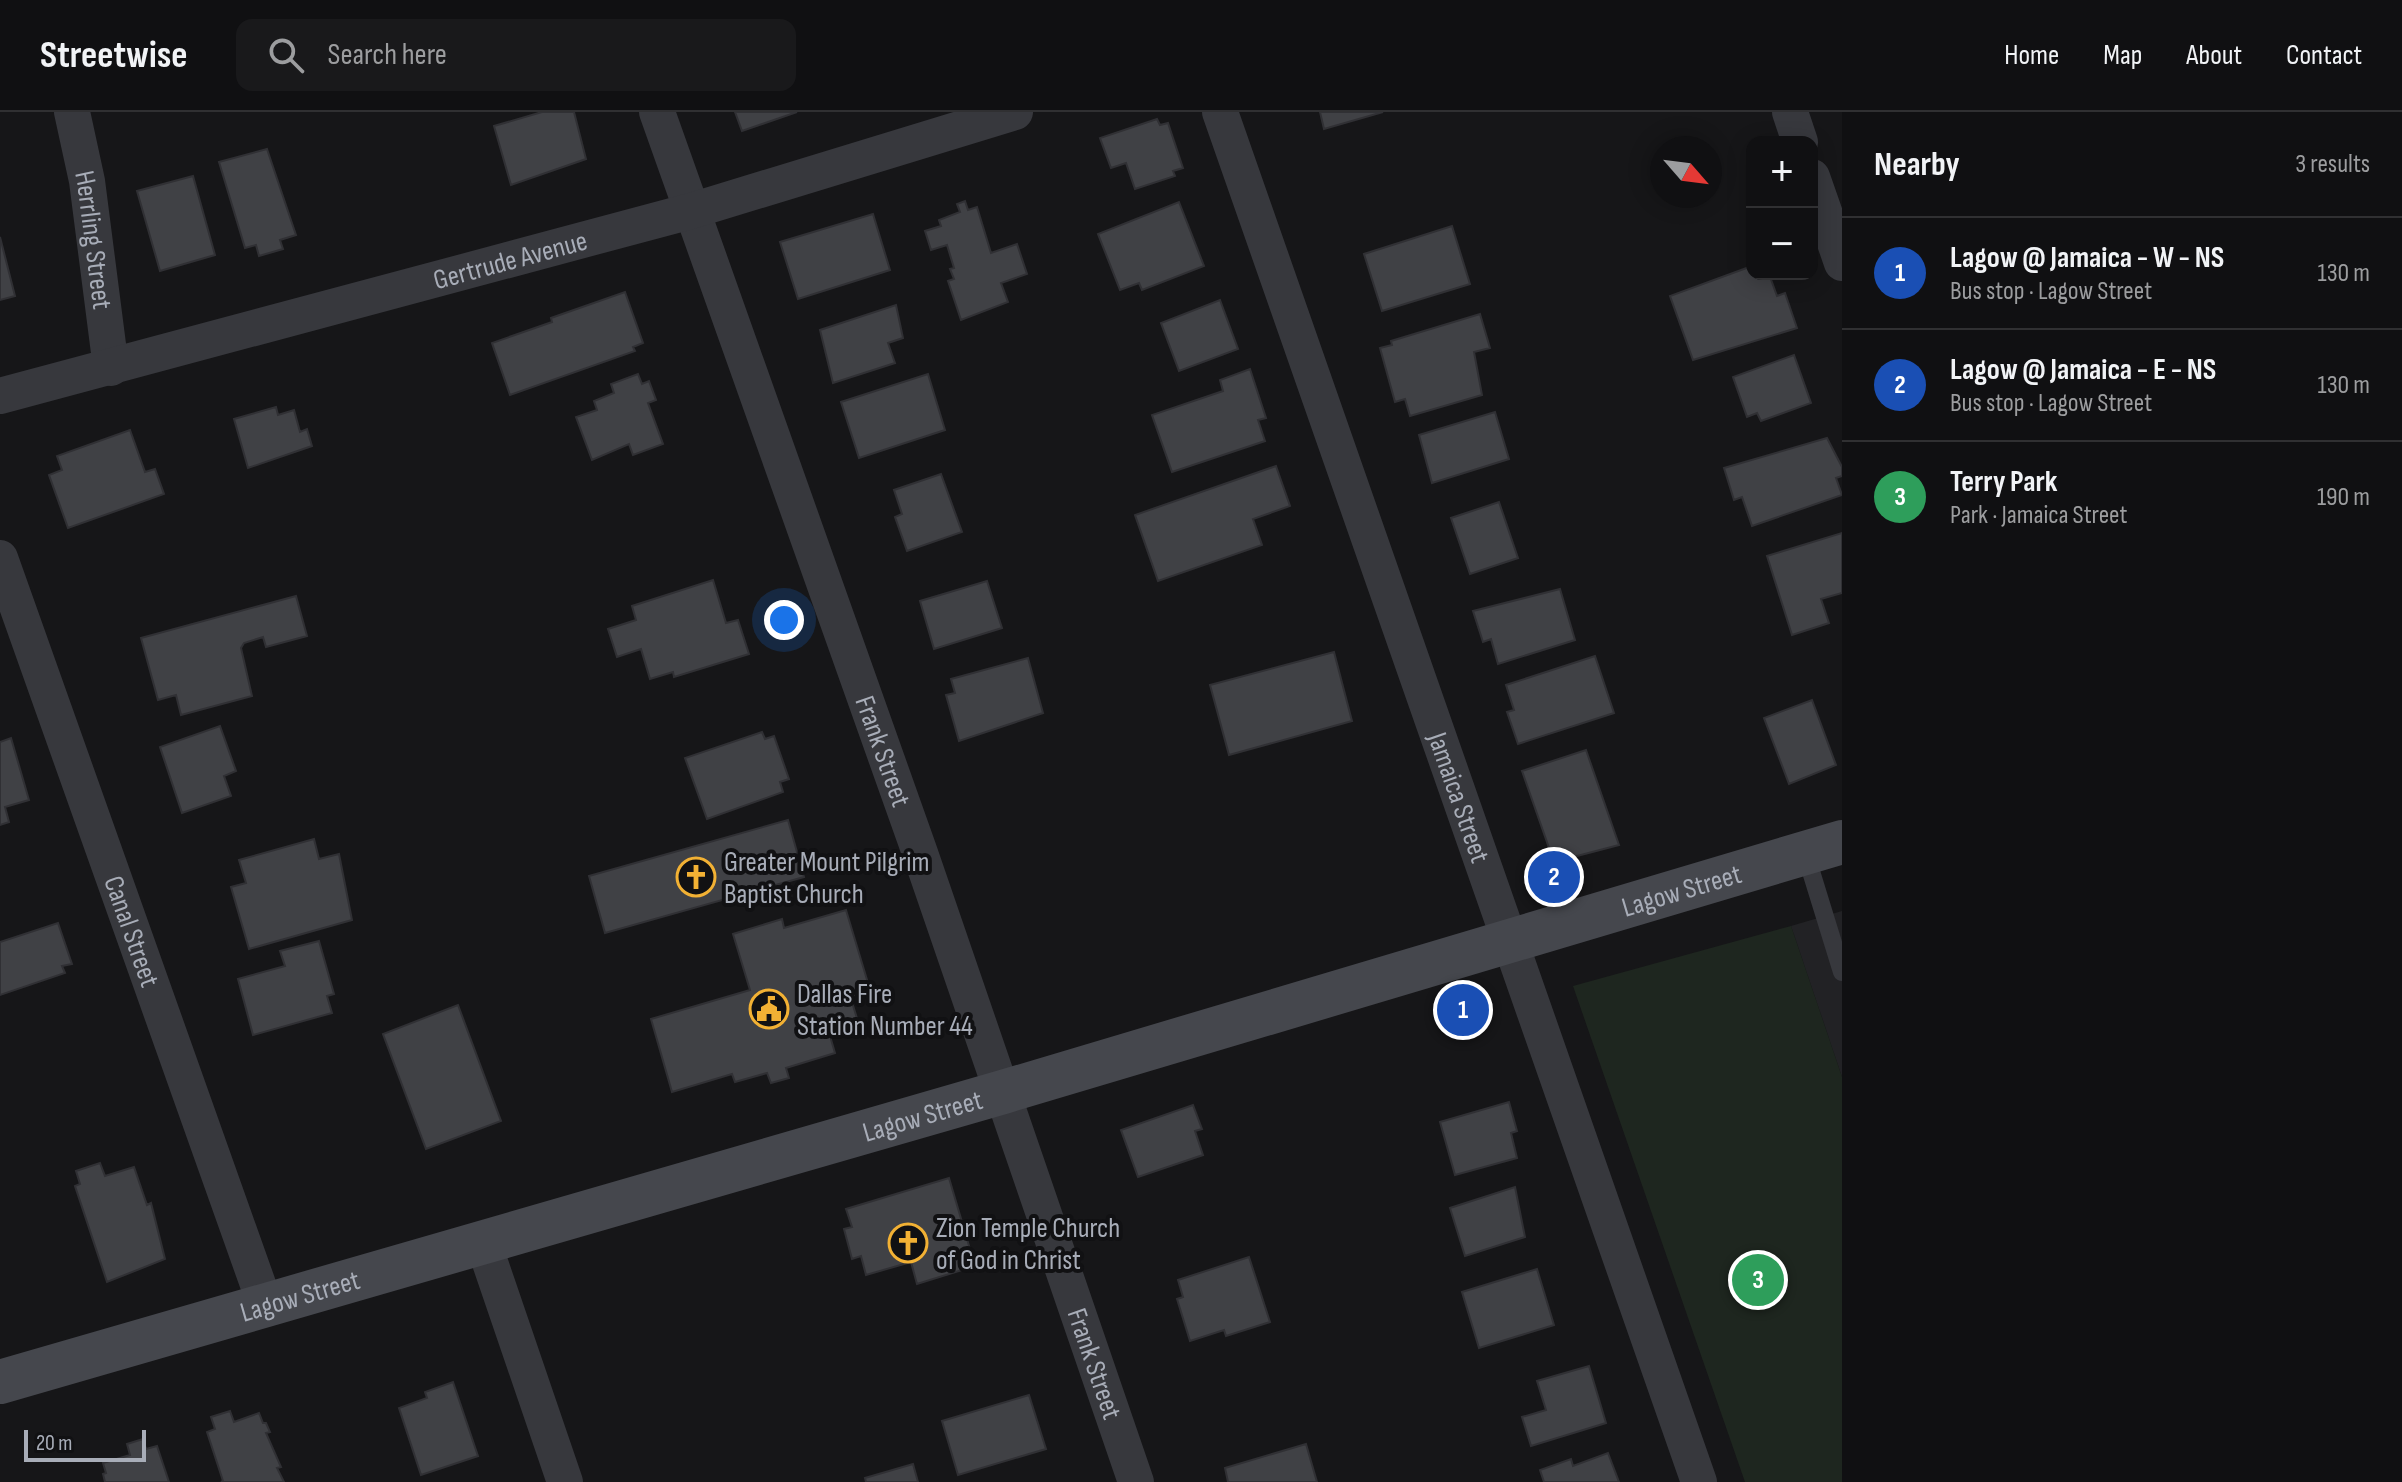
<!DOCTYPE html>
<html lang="en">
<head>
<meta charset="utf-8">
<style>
  :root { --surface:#101012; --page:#19191b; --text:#f1f3f6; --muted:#9c9d9f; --line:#303032; --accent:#d93025 }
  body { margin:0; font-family:"Sofia Sans Condensed",sans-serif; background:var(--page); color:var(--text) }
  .controls { position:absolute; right:24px; top:24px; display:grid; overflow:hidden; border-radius:16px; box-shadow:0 4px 20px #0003 }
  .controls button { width:72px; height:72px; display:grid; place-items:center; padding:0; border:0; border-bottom:2px solid var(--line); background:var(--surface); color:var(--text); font:40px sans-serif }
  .compass { position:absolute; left:1650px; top:24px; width:72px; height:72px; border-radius:50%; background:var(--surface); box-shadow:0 4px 20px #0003; rotate:118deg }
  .scale { position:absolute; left:24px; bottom:20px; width:122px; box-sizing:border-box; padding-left:8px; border:4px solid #a8adb8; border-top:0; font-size:22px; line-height:28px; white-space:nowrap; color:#a8adb8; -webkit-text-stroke:6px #111113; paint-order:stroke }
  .you { position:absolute; left:784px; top:508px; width:28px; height:28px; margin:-20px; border:6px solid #fff; border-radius:50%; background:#1a73e8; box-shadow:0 0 0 12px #1a73e833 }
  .badge { display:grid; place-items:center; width:52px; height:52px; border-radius:50%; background:var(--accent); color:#fff; font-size:26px; font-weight:700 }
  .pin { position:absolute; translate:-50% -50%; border:4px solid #fff; box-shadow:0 2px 8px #0006 }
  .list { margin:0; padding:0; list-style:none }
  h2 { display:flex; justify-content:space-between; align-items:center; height:104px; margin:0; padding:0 32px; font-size:34px }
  h2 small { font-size:26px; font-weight:400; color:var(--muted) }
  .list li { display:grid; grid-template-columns:52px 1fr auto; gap:24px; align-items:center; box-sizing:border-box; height:112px; padding:0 32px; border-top:2px solid var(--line) }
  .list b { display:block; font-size:30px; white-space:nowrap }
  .list p { margin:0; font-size:26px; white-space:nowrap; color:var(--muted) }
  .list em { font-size:26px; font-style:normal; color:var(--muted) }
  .icon { flex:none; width:44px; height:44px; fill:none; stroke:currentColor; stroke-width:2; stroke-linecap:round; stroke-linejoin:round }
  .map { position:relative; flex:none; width:1842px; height:1370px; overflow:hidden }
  header { display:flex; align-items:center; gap:48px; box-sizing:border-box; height:112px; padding:0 40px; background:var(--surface); border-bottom:2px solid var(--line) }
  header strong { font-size:38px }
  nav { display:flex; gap:44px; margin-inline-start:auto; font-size:28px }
  .search { width:560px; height:72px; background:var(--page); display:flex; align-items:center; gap:20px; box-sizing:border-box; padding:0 28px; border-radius:16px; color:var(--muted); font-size:30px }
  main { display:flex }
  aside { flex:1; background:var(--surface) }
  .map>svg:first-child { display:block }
  .built { fill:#222225 }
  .green { fill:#1e261f }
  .building { fill:#404145; stroke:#303034; stroke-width:2 }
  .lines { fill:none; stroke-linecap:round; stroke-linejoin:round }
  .lane { stroke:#37383d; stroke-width:18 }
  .street { stroke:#37383d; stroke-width:36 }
  .secondary { stroke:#45474d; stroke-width:44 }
  .labels { text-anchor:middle; stroke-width:8; stroke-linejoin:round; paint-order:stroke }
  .street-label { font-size:28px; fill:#a8adb8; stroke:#111113 }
  .poi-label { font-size:28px; fill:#a8adb8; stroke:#111113; text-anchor:start }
</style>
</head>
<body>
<header>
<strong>Streetwise</strong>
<div class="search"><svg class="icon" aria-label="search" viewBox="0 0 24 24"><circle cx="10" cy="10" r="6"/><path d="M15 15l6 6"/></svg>Search here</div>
<nav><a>Home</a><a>Map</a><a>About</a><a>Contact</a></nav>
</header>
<main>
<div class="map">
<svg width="1842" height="1370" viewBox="0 0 1842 1370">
  <rect width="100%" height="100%" fill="#161618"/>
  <path class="built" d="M 1842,799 L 1842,965 L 1791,814 Z"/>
  <path class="green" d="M 1791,814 L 1842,965 L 1842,1370 L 1745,1370 L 1573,874 Z"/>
  <path class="building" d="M 542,0 L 574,0 L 586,47 L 511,73 L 494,14 Z
    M 735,0 L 797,0 L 742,19 Z
    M 1320,0 L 1383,0 L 1324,17 Z
    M 1157,7 L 1160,13 L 1168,11 L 1183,56 L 1173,59 L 1175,64 L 1135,77 L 1126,51 L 1111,56 L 1100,26 Z
    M 267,37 L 296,123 L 280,128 L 283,137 L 259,144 L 256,133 L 245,136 L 219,50 Z
    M 193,64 L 215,143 L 160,159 L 137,79 Z
    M 965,89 L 968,98 L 977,95 L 991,141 L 1017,132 L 1027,162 L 1001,171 L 1008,190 L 961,208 L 948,169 L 954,167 L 950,157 L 954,156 L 947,133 L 931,138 L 925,119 L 941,114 L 939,108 L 960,100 L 957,92 Z
    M 1179,90 L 1204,154 L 1142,178 L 1139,171 L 1120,178 L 1098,122 Z
    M 873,102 L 890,158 L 798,187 L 780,130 Z
    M 1452,114 L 1470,172 L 1382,199 L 1364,142 Z
    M 0,125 L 15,184 L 0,188 Z
    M 1752,154 L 1752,162 L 1769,162 L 1777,184 L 1785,181 L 1797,216 L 1693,248 L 1670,184 Z
    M 625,180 L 643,231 L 633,235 L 635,239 L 510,283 L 492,231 L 552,210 L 551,206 Z
    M 1220,188 L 1238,237 L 1179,259 L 1161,211 Z
    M 896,193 L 903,226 L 888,231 L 895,251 L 833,271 L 820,218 Z
    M 1480,202 L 1490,236 L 1474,240 L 1482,283 L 1410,304 L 1405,287 L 1395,290 L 1380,236 L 1392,233 L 1391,229 Z
    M 1794,243 L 1811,291 L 1761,309 L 1757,301 L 1747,305 L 1733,265 Z
    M 1250,257 L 1266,306 L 1258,308 L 1265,329 L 1172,360 L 1152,303 L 1223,279 L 1220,268 Z
    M 638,262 L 642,272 L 649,269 L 656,288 L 648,291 L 663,332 L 633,343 L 629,332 L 592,348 L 576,305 L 597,298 L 594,289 L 614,281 L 611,272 Z
    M 928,262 L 945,318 L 859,346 L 841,290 Z
    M 276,295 L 278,303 L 294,298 L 300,320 L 307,317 L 312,334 L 248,356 L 234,307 Z
    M 1495,300 L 1509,347 L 1432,371 L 1419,323 Z
    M 130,318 L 145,360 L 155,357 L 164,382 L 68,416 L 49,363 L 62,358 L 57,344 Z
    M 1827,326 L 1842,355 L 1842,364 L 1836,366 L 1842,383 L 1752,414 L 1742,385 L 1734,388 L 1724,356 Z
    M 1276,354 L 1290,394 L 1253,407 L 1262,433 L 1158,469 L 1135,403 Z
    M 941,362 L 962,420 L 907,439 L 895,405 L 902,402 L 894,378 Z
    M 1499,390 L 1518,446 L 1470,462 L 1451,406 Z
    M 1842,421 L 1842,481 L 1821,487 L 1829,511 L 1792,523 L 1767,444 Z
    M 713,468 L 726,511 L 738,508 L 749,542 L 674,565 L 673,560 L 650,567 L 641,537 L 617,545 L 608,517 L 636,508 L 632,494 Z
    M 987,469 L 1002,516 L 934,537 L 920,489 Z
    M 1560,477 L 1575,528 L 1498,552 L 1491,527 L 1483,530 L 1473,499 Z
    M 296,484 L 307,524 L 266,535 L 263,525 L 244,531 L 241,536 L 252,584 L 181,603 L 176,583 L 158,588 L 141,526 Z
    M 1334,540 L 1352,609 L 1229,643 L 1210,573 Z
    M 1595,544 L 1614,601 L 1518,632 L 1507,600 L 1514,598 L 1506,573 Z
    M 1028,546 L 1043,601 L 959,629 L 946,583 L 955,581 L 951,567 Z
    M 1812,588 L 1836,653 L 1789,672 L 1764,606 Z
    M 220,614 L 236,659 L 224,664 L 231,684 L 182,701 L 160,635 Z
    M 762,620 L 765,627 L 774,624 L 789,667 L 780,670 L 783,680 L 707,707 L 685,646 Z
    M 11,626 L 29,688 L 5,695 L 9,710 L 0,713 L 0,630 Z
    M 1586,638 L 1619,733 L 1554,750 L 1522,659 Z
    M 788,708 L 804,765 L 605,821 L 589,764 Z
    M 314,727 L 319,747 L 339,742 L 352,808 L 249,837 L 231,775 L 246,771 L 239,748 Z
    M 846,798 L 871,881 L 851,887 L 860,916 L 830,924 L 835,941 L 786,956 L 789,966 L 771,971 L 767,961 L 735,970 L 732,962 L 672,980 L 651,907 L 750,878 L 733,822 L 782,807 L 784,816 Z
    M 58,811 L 72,852 L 62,854 L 65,861 L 0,883 L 0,830 Z
    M 319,829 L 334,882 L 327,884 L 332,901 L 253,923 L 238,867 L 285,854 L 280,839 Z
    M 458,893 L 501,1009 L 426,1037 L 383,922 Z
    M 1509,990 L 1517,1019 L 1511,1021 L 1517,1046 L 1455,1063 L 1440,1010 Z
    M 1193,993 L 1202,1017 L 1195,1019 L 1203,1043 L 1138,1065 L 1121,1018 Z
    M 100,1051 L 105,1064 L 134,1055 L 147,1093 L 151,1091 L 165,1147 L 107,1170 L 75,1074 L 80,1072 L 76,1059 Z
    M 949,1066 L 975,1154 L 917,1172 L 911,1150 L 866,1163 L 861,1144 L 852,1147 L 844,1117 L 852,1115 L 846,1097 Z
    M 1515,1075 L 1525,1125 L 1465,1144 L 1450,1096 Z
    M 1249,1145 L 1270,1210 L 1226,1224 L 1224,1218 L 1190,1229 L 1177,1187 L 1183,1185 L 1178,1168 Z
    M 1537,1157 L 1554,1213 L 1479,1236 L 1462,1180 Z
    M 1589,1254 L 1606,1311 L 1531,1334 L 1522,1305 L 1546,1298 L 1537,1269 Z
    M 453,1270 L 478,1344 L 421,1363 L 399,1296 L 427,1286 L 425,1280 Z
    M 1029,1283 L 1046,1337 L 958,1363 L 942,1309 Z
    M 230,1299 L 234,1310 L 259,1301 L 263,1311 L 266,1311 L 270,1320 L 266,1321 L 281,1355 L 277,1356 L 284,1370 L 221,1370 L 223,1369 L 207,1320 L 215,1317 L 211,1305 Z
    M 143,1327 L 146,1337 L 157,1334 L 169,1370 L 105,1370 L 103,1362 L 106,1361 L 103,1351 L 130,1343 L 127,1332 Z
    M 1306,1332 L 1317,1370 L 1228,1370 L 1225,1356 Z
    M 1608,1341 L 1619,1370 L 1544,1370 L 1540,1358 L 1571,1347 L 1573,1354 Z
    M 913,1352 L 918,1370 L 866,1370 L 865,1366 Z"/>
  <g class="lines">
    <path class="lane" d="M 1805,740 L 1842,860"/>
    <g class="street">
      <path id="s1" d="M 72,0 L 87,69 L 111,256"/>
      <path id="s2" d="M 657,0 L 920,741 L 1136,1370"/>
      <path id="s3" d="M 1220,0 L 1699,1370"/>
      <path d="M 1790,0 L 1800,30"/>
      <path d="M 1812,65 L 1842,151"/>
      <path id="s4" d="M 0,284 L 691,99 L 1015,0"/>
      <path id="s5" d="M 0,446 L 265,1192"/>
      <path d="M 483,1130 L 565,1370"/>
    </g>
    <path class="secondary" id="s6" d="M 0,1270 L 1003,980 L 1842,730"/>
  </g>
  <defs>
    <g id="church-ring" transform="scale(2)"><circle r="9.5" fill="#111113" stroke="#f2b134" stroke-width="1.5"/><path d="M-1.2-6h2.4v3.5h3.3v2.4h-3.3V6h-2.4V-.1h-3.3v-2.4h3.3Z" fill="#f2b134"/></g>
    <g id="civic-ring" transform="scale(2)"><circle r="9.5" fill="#111113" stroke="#f2b134" stroke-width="1.5"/><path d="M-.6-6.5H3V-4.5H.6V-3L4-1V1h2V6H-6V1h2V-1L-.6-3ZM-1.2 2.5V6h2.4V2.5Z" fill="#f2b134"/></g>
  </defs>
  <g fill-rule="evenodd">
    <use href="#church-ring" x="696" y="765"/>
    <use href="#civic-ring" x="769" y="897"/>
    <use href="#church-ring" x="908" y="1131"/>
  </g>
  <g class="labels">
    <g class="street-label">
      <text dy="10" stroke="none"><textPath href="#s1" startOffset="130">Herrling Street</textPath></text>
      <text dy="10" stroke="none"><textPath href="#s4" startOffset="528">Gertrude Avenue</textPath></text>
      <text dy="10" stroke="none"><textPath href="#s2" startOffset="678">Frank Street</textPath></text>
      <text dy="10" stroke="none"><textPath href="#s3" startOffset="726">Jamaica Street</textPath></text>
      <text dy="10" stroke="none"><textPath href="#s6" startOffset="1752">Lagow Street</textPath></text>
      <text dy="10" stroke="none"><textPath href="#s5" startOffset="396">Canal Street</textPath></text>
      <text dy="10" stroke="none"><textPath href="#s6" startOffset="960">Lagow Street</textPath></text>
      <text dy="10" stroke="none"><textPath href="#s6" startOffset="312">Lagow Street</textPath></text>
      <text dy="10" stroke="none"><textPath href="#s2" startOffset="1326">Frank Street</textPath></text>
    </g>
    <g class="poi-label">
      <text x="724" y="759">Greater Mount Pilgrim<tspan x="724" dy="32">Baptist Church</tspan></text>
      <text x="797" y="891">Dallas Fire<tspan x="797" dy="32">Station Number 44</tspan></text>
      <text x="936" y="1125">Zion Temple Church<tspan x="936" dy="32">of God in Christ</tspan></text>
    </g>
  </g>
</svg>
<div class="controls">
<button>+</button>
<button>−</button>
</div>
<svg class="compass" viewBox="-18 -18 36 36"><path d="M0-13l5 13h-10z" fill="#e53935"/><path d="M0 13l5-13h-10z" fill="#9c9d9f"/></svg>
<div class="scale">20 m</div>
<div class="you"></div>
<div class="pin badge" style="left:1463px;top:898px;background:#1a4fb4">1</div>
<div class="pin badge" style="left:1554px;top:765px;background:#1a4fb4">2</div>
<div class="pin badge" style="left:1758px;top:1168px;background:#2e9e5b">3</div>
</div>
<aside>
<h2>Nearby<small>3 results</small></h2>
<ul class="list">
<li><span class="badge" style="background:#1a4fb4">1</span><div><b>Lagow @ Jamaica - W - NS</b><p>Bus stop · Lagow Street</p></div><em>130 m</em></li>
<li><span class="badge" style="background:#1a4fb4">2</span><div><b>Lagow @ Jamaica - E - NS</b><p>Bus stop · Lagow Street</p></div><em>130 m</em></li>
<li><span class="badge" style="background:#2e9e5b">3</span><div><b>Terry Park</b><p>Park · Jamaica Street</p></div><em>190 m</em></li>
</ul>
</aside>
</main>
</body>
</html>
